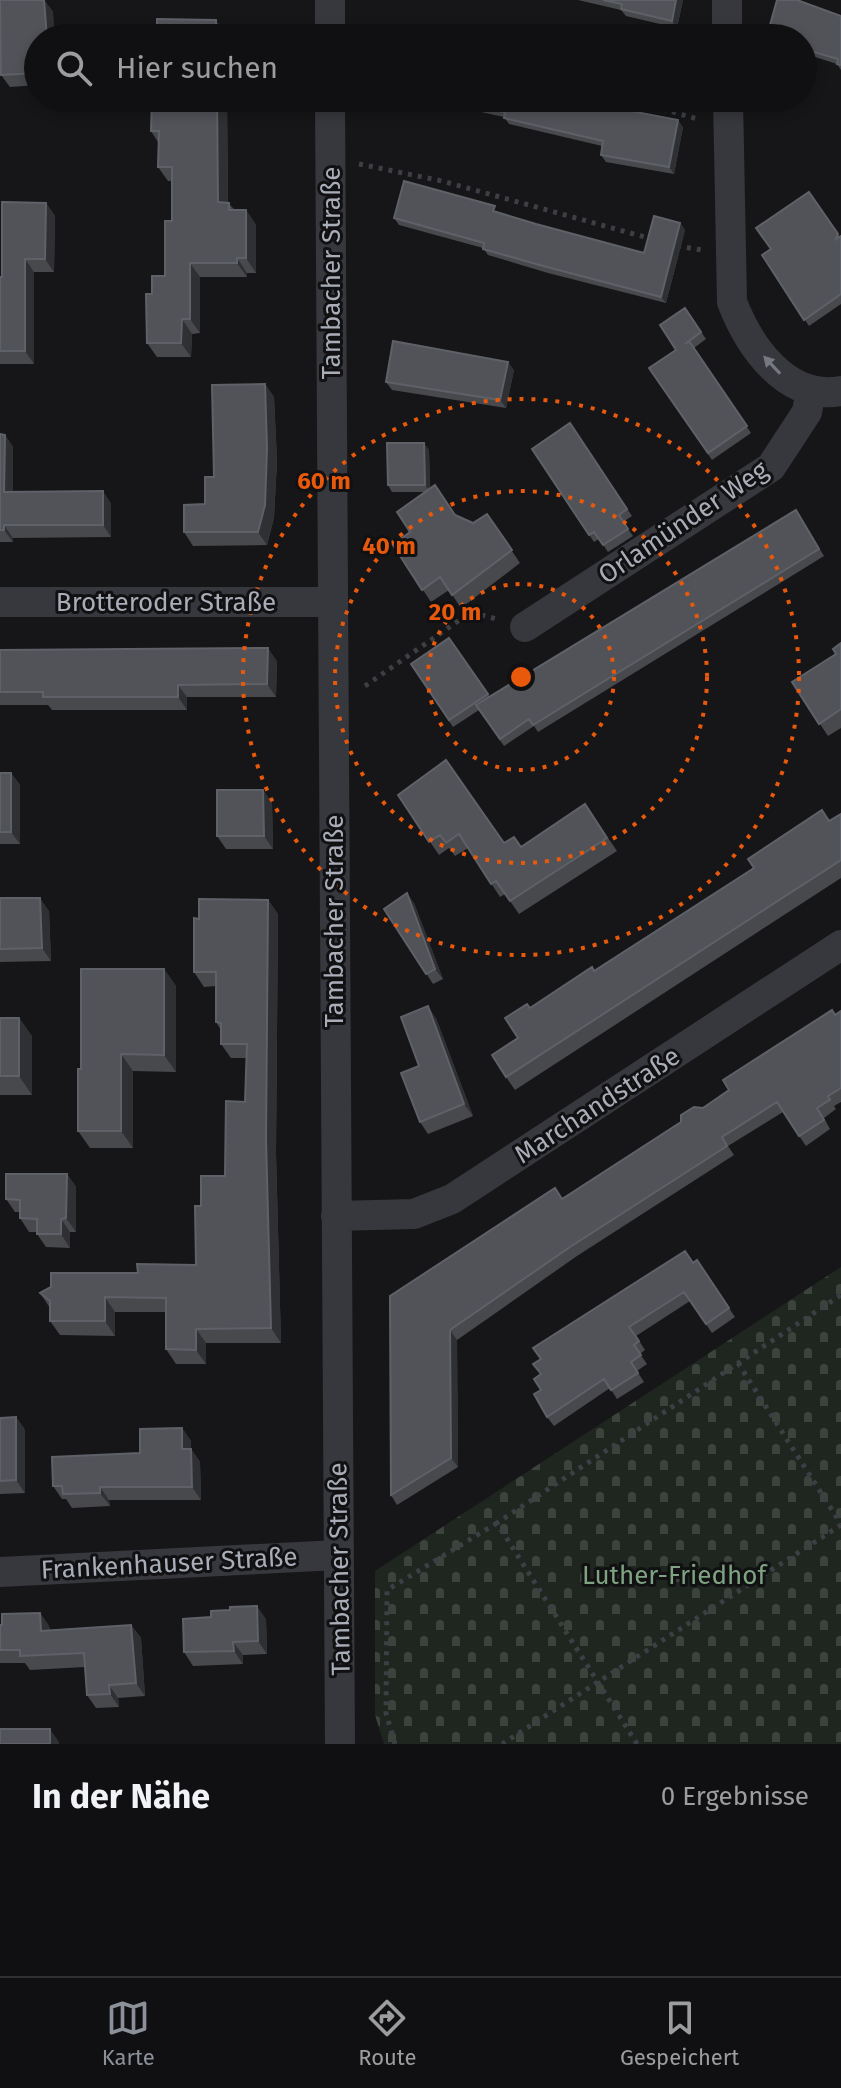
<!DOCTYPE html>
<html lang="de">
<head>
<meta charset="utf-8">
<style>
  :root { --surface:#101012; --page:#19191b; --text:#f1f3f6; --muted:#9c9d9f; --line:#303032; --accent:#8c9099 }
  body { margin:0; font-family:"Fira Sans",sans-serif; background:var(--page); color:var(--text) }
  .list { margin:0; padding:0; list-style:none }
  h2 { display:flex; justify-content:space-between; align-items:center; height:104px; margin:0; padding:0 32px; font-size:34px }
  h2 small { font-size:26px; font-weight:400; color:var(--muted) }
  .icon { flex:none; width:44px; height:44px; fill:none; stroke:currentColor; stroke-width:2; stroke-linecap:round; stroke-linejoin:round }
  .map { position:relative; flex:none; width:841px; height:1744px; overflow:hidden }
  .search { position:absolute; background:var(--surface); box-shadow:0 4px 12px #0003; left:24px; right:24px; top:24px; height:88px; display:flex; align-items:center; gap:20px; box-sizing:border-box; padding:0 28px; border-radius:44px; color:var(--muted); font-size:30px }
  .sheet { height:232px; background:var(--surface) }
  nav { display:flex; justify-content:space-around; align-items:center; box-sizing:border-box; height:112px; border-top:2px solid var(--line); background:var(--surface); font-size:22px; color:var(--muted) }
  nav a { display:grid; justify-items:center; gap:4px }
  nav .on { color:var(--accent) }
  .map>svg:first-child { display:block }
  .cemetery { fill:url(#cemetery-stones) }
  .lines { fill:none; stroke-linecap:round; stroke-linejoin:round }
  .path { stroke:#3d3f44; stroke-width:5; stroke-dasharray:4 6; stroke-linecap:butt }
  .minor { stroke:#37383d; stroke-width:30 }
  .wall { fill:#47494d }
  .shaded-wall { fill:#2f3033 }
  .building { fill:#525359; stroke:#5f6168; stroke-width:2 }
  .oneway { fill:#757881 }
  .ring { fill:none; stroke:#e8590c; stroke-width:4; stroke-dasharray:4 8 }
  .labels { text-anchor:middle; stroke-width:6; stroke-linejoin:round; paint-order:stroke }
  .street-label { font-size:26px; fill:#a8adb8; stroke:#111113 }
  .park-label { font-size:26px; fill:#7fa381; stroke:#111113 }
  .centre { fill:#e8590c; stroke:#111113; stroke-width:4 }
  .ring-label { font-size:24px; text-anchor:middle; font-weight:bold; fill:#e8590c; stroke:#111113; stroke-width:6; stroke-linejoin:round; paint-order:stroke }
</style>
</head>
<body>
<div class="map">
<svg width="841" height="1744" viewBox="0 0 841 1744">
  <defs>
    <pattern id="cemetery-stones" width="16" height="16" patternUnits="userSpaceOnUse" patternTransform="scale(2)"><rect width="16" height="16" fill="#1e261f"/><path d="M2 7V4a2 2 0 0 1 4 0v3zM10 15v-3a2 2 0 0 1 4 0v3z" fill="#3c433d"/></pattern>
  </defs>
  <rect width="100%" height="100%" fill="#161618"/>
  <path class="cemetery" d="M 841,1267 L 841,1744 L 384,1744 L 375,1715 L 375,1571 Z"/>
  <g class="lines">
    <path class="path" d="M 360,31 L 394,38
      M 624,98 L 701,120
      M 359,164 L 442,181 L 652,239
      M 677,246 L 702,250
      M 365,686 L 471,612 L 500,620
      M 738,1363 L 841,1524
      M 395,1744 L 386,1713 L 387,1590 L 497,1523
      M 502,1744 L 841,1525
      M 637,1744 L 497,1523 L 841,1295"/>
    <path class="minor" d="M 330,0 L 330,38
      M 727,0 L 727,38
      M 330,98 L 340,1744
      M 728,98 L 732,302 C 749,346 786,401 841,391
      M 0,602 L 332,602
      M 525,627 L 771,467 L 807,412 L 811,390
      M 336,1216 L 414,1214 L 452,1199 L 841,945
      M 0,1572 L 338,1555"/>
  </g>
  <path class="wall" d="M 44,0 L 53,12 L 54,38 L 38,38 L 38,85 L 10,87 L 1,75 Z
    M 578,0 L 683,0 L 677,28 L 626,16 L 621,10 Z
    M 841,16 L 841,70 L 837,64 L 812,56 L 808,49 L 803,48 L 803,38 L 772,38 L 768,32 Z
    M 152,98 L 227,98 L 228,203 L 235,210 L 246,210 L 256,225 L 256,273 L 247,273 L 247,277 L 200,277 L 200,333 L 192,334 L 191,357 L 157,357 L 147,343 L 152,294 L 165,276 L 172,221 L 172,181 L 168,181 L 158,167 L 158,142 L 151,131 Z
    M 417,98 L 594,98 L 615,108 L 683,127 L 674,174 L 606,162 L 601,155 L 602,146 L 509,124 L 504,117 Z
    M 809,192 L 840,237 L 841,236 L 841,304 L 809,326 L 762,255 L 771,249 Z
    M 46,203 L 55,216 L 54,272 L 34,272 L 34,364 L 0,364 L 0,277 L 2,277 Z
    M 499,213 L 536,224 L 644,253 L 680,223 L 685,230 L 666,303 L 548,273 L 488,255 L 483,248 L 399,225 L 394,218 Z
    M 685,308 L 706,339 L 694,348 L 751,433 L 712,460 L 649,368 L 676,350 Z
    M 514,370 L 506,408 L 392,390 L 386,382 Z
    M 265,384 L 274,397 L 277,461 L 274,518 L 267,545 L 193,546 L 184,532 L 205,504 L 214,477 Z
    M 570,423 L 632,516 L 623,522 L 633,536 L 608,552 L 599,539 L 594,542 L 532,449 Z
    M 0,434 L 5,435 L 13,447 L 13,492 L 111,503 L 111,537 L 13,538 L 13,542 L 0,542 Z
    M 424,443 L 429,450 L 430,489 L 456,515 L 473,523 L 487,514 L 520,563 L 461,608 L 449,590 L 431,602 L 393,545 L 410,532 L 426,492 L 392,492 L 388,485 Z
    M 796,510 L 824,556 L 538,732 L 534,726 L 504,746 L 479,710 L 453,727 L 411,664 L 449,638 L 490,697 Z
    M 841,643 L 841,728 L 828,736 L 792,682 L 836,654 Z
    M 0,650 L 277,661 L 276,697 L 187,697 L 187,710 L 52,710 L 48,705 L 0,705 Z
    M 0,773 L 11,773 L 20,785 L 20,844 L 0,844 Z
    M 263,790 L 272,803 L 273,849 L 226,849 L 217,836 Z
    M 398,795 L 504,843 L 521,847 L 585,804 L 617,851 L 519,914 L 505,894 L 500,897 L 468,848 L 455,856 L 449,848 L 439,855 Z
    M 841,814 L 841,878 L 515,1090 L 506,1077 L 518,1038 L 530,1008 L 594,971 Z
    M 0,898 L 49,911 L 51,961 L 0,962 Z
    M 268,900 L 278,914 L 276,1153 L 281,1343 L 206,1343 L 206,1364 L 176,1364 L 166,1349 L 166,1312 L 115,1312 L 115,1336 L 60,1335 L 50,1321 L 50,1308 L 40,1293 L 138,1273 L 196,1265 L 201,1206 L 225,1176 L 245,1102 L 247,1058 L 231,1058 L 221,1044 L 221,1030 L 216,1022 L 216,986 L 204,987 L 194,972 L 199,919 Z
    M 414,903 L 443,979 L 433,984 L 384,909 Z
    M 164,969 L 176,986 L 176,1072 L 133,1071 L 133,1148 L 90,1148 L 78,1131 L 81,1069 Z
    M 841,1011 L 841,1102 L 834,1106 L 836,1109 L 824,1118 L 830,1129 L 806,1146 L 783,1112 L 728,1146 L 734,1155 L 577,1256 L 457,1340 L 458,1467 L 397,1505 L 391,1495 L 390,1296 L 562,1199 L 729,1090 Z
    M 0,1018 L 19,1018 L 32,1036 L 32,1095 L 0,1095 Z
    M 436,1018 L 473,1116 L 428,1134 L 420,1122 L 419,1066 Z
    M 67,1174 L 76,1187 L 76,1232 L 70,1232 L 70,1248 L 46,1247 L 37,1234 L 37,1232 L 29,1232 L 20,1218 L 20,1212 L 15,1212 L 6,1199 Z
    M 697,1260 L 735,1317 L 712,1333 L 690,1301 L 636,1336 L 645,1350 L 640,1354 L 647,1364 L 637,1371 L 644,1382 L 617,1399 L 610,1388 L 554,1426 L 547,1417 L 541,1390 Z
    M 16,1417 L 25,1430 L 25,1493 L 0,1494 L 0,1418 Z
    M 182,1428 L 191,1441 L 191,1449 L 200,1462 L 201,1500 L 109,1500 L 110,1506 L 72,1508 L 66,1499 L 62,1499 L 53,1486 L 140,1453 Z
    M 40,1613 L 49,1626 L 50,1630 L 131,1625 L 141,1638 L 145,1696 L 118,1698 L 119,1707 L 96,1708 L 87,1695 L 85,1667 L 30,1670 L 25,1663 L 0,1663 L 0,1625 Z
    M 266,1619 L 267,1654 L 243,1655 L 243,1664 L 193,1666 L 184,1652 Z"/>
  <path class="shaded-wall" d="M 44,0 L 53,12 L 54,38 L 47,38 Z
    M 676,0 L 683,0 L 677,28 L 672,21 Z
    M 216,20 L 226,34 L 226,38 L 216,38 Z
    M 217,98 L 227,98 L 228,217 L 218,202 Z
    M 678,120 L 683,127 L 674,174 L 669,167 Z
    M 46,203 L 55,216 L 54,272 L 45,259 Z
    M 246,210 L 256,225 L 256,273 L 246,258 Z
    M 680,223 L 685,230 L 666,303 L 661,297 Z
    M 237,258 L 247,273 L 247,277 L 237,263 Z
    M 25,259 L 34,272 L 34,364 L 25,351 Z
    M 190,263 L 200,277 L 200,333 L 190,319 Z
    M 182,319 L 192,334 L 191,357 L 181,343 Z
    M 508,362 L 514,370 L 506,408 L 500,400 Z
    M 265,384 L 274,397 L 277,461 L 274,518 L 267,545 L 258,532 Z
    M 5,435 L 13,447 L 13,504 L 4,492 Z
    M 424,443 L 429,450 L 430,492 L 425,485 Z
    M 103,491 L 111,503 L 111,537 L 103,525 Z
    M 4,525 L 13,538 L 13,542 L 4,530 Z
    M 268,648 L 277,661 L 276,697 L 267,684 Z
    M 178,685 L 187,697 L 187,710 L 178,697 Z
    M 11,773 L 20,785 L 20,844 L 11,832 Z
    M 263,790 L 272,803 L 273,849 L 264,836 Z
    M 407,893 L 414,903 L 443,979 L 435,969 Z
    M 40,898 L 49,911 L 51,961 L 42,948 Z
    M 268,900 L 278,914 L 276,1153 L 281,1343 L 271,1328 L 266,1139 Z
    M 164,969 L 176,986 L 176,1072 L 164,1055 Z
    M 428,1006 L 436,1018 L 473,1116 L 464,1104 Z
    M 19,1018 L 32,1036 L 32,1095 L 19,1076 Z
    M 121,1054 L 133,1071 L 133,1148 L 121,1131 Z
    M 67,1174 L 76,1187 L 76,1232 L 66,1218 Z
    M 61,1219 L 70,1232 L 70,1248 L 61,1234 Z
    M 105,1297 L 115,1312 L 115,1336 L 105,1321 Z
    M 196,1329 L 206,1343 L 206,1364 L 196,1350 Z
    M 450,1330 L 457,1340 L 458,1467 L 451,1458 Z
    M 16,1417 L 25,1430 L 25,1493 L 16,1480 Z
    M 182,1428 L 191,1441 L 191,1449 L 200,1462 L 201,1500 L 192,1487 L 182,1449 Z
    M 100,1487 L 109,1500 L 110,1506 L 100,1493 Z
    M 257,1606 L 266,1619 L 267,1654 L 258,1641 Z
    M 40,1613 L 49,1626 L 50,1644 L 41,1631 Z
    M 131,1625 L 141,1638 L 145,1696 L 136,1683 Z
    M 233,1642 L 243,1655 L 243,1664 L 234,1651 Z
    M 109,1685 L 118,1698 L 119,1707 L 110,1694 Z
    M 50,1729 L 59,1742 L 59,1744 L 50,1744 Z"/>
  <path class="building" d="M 0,0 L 44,0 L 47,38 L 38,38 L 38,73 L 1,75 Z
    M 603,0 L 676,0 L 672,21 L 621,9 L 622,4 Z
    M 777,0 L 797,0 L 841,16 L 841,65 L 837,64 L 838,59 L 807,50 L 809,45 L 803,43 L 803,38 L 787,38 L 768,32 Z
    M 157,19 L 216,20 L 216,38 L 157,38 Z
    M 152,98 L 217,98 L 218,202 L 229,203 L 229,210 L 246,210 L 246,258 L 237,258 L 237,263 L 190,263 L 190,319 L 182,319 L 181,343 L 147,343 L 146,294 L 152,294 L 152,276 L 165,276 L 165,221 L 172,221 L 172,167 L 158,167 L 159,131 L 151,131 Z
    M 443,98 L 594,98 L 610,102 L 609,107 L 678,120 L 669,167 L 601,155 L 603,141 L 504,118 L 505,112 Z
    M 404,181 L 495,206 L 493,211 L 536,224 L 644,253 L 654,216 L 680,223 L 661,297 L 543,266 L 483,249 L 484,243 L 394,218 Z
    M 809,192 L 838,234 L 836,239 L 841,236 L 841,294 L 804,320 L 762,255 L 771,249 L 756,228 Z
    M 2,202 L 46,203 L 45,259 L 25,259 L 25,351 L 0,351 L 0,277 L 2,277 Z
    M 685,308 L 701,332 L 685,344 L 689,341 L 747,426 L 708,453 L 649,368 L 676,350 L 660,325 Z
    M 393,341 L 508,362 L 500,400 L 386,382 Z
    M 265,384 L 267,448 L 265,505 L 258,532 L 184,532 L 184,505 L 205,504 L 205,477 L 214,477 L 212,385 Z
    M 570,423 L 627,509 L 619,515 L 628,529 L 603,545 L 594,532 L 589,535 L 532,449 Z
    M 0,434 L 5,435 L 4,492 L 103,491 L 103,525 L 4,525 L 4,530 L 0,530 Z
    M 387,443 L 424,443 L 425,485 L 388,485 Z
    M 435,485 L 455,515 L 473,523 L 487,514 L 512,550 L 452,595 L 440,577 L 422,590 L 393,545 L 410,532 L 397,512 Z
    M 796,510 L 819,549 L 533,725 L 529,719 L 500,739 L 476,705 Z
    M 449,638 L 488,694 L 449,720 L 411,664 Z
    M 841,643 L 841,709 L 819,724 L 792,682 L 836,654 L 833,649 Z
    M 268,648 L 267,684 L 178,685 L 178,697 L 43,697 L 43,692 L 0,692 L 0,650 Z
    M 446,760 L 504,843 L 514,837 L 521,847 L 585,804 L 607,838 L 510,901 L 496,881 L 491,884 L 459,834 L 446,843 L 440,835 L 429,842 L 398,795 Z
    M 0,773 L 11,773 L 11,832 L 0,832 Z
    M 217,790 L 263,790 L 264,836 L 217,836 Z
    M 822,810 L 829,821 L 841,814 L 841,860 L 506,1077 L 492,1055 L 518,1038 L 505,1018 L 527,1004 L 530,1008 L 592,967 L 594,971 L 754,868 L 748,859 Z
    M 407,893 L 435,969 L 426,974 L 384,909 Z
    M 0,898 L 40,898 L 42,948 L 0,949 Z
    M 199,899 L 268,900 L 266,1139 L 271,1328 L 196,1329 L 196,1350 L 166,1349 L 166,1298 L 105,1297 L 105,1321 L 50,1321 L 50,1301 L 40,1293 L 51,1287 L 51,1273 L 138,1273 L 137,1264 L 196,1265 L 195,1206 L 201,1206 L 201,1176 L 225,1176 L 226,1101 L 245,1102 L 247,1044 L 221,1044 L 221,1023 L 216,1022 L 216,972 L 194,972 L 194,918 L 199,919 Z
    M 81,969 L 164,969 L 164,1055 L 121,1054 L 121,1131 L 78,1131 L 78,1069 L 81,1069 Z
    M 428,1006 L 464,1104 L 420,1122 L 401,1073 L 419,1066 L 401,1017 Z
    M 832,1010 L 835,1015 L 841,1011 L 841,1088 L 828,1096 L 830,1100 L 817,1108 L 824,1120 L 799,1136 L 777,1102 L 722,1137 L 727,1146 L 570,1247 L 450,1330 L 451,1458 L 391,1495 L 390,1296 L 555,1188 L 562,1199 L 681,1122 L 681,1115 L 694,1107 L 703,1108 L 729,1090 L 723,1080 Z
    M 0,1018 L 19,1018 L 19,1076 L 0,1076 Z
    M 6,1174 L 67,1174 L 66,1218 L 61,1219 L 61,1234 L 37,1234 L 37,1219 L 20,1218 L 20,1200 L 6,1199 Z
    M 685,1251 L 693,1263 L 697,1260 L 729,1308 L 706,1324 L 684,1292 L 629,1327 L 639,1341 L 634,1345 L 641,1355 L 631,1362 L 638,1373 L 611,1390 L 604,1379 L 547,1417 L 534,1394 L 541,1390 L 534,1379 L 541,1374 L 533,1364 L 541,1359 L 533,1348 Z
    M 16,1417 L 16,1480 L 0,1481 L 0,1418 Z
    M 182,1428 L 182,1449 L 191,1449 L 192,1487 L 100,1487 L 100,1493 L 63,1494 L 62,1486 L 53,1486 L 52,1457 L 140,1453 L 140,1429 Z
    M 257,1606 L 258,1641 L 233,1642 L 234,1651 L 184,1652 L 183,1619 L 211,1617 L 211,1611 L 230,1610 L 230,1607 Z
    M 40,1613 L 41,1631 L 131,1625 L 136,1683 L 109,1685 L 110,1694 L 87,1695 L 84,1653 L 20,1656 L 20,1650 L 0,1650 L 0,1625 L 2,1625 L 2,1614 Z
    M 0,1729 L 50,1729 L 50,1744 L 0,1744 Z"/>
  <defs><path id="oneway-solid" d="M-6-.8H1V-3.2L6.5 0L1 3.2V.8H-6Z" transform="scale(2)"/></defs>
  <use class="oneway" href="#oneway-solid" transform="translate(772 365) rotate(-133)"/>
  <g class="ring">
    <circle cx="521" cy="677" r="93"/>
    <circle cx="521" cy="677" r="186"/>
    <circle cx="521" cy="677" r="278"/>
  </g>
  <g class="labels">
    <g class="street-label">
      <text transform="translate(331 273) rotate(-90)" y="9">Tambacher Straße</text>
      <text transform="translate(683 522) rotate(-34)" y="9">Orlamünder Weg</text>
      <text x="166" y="611">Brotteroder Straße</text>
      <text transform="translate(334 921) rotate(-90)" y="9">Tambacher Straße</text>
      <text transform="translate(597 1105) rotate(-33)" y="9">Marchandstraße</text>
      <text transform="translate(169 1563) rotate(-3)" y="9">Frankenhauser Straße</text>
      <text transform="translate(339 1569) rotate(-91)" y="9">Tambacher Straße</text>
    </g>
    <g class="park-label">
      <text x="674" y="1584">Luther-Friedhof</text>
    </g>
  </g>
  <circle cx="521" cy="677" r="12" class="centre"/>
  <g class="ring-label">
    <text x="324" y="489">60 m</text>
    <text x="389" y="554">40 m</text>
    <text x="455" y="620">20 m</text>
  </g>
</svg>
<div class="search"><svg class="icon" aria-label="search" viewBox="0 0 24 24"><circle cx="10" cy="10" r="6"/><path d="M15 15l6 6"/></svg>Hier suchen</div>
</div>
<section class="sheet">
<h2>In der Nähe<small>0 Ergebnisse</small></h2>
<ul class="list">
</ul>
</section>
<nav>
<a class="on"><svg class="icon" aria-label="map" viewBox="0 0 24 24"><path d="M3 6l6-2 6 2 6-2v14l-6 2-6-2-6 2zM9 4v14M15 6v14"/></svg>Karte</a>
<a><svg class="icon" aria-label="directions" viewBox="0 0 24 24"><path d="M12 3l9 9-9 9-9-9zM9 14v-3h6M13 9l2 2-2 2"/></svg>Route</a>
<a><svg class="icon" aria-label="saved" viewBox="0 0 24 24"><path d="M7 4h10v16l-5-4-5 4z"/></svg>Gespeichert</a>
</nav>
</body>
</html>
